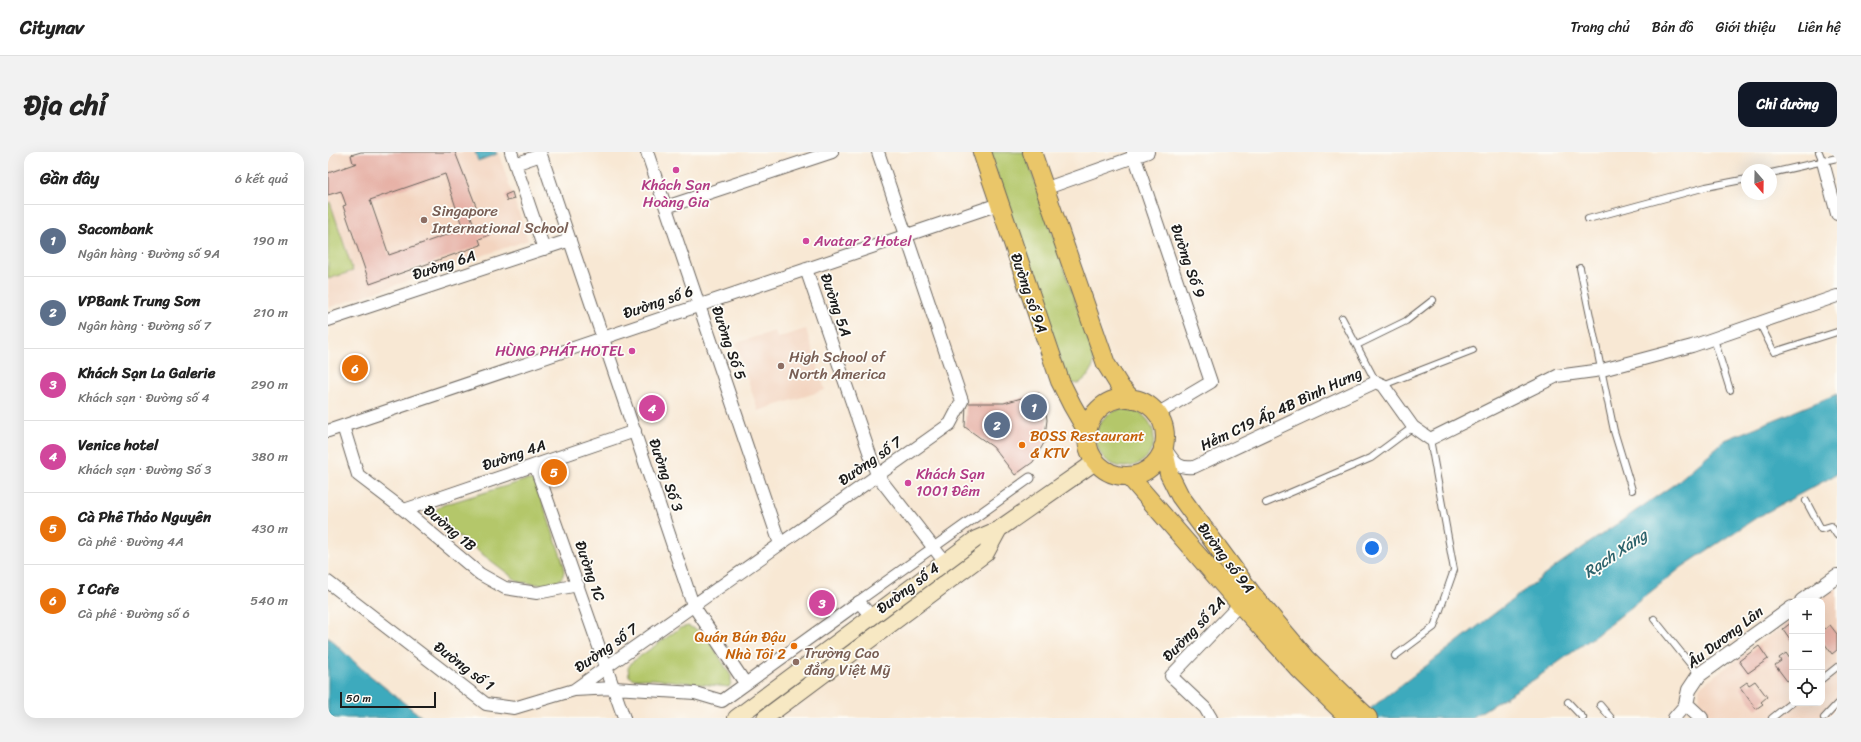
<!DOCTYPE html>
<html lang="vi">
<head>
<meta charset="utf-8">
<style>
  :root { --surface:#fff; --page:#f2f2f2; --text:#222; --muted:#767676; --line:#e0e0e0; --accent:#111827 }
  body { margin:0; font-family:Sriracha,sans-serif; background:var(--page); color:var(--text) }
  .controls { position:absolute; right:12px; bottom:12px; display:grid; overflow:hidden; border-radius:8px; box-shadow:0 4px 16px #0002 }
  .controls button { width:36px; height:36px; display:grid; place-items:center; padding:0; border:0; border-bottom:1px solid var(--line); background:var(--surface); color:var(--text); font:20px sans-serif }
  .compass { position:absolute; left:1413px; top:12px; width:36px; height:36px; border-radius:50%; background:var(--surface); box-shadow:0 4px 16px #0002; rotate:160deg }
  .scale { position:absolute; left:12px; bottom:10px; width:96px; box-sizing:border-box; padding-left:4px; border:2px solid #1c1c1c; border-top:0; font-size:11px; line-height:14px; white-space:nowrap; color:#1c1c1c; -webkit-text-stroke:3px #fdfcf7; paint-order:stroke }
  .you { position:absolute; left:1044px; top:396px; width:14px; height:14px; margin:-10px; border:3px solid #fff; border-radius:50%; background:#1a73e8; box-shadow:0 0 0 6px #1a73e833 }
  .badge { display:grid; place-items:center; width:26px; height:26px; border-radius:50%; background:var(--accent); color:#fff; font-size:13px; font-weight:700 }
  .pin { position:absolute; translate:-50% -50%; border:2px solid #fff; box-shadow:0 1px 4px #0006 }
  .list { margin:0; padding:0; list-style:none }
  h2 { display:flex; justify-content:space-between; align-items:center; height:52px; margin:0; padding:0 16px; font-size:17px }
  h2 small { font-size:13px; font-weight:400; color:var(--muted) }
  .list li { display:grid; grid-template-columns:26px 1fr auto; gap:12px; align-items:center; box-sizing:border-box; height:72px; padding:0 16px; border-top:1px solid var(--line) }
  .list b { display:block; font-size:15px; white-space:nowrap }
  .list p { margin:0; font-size:13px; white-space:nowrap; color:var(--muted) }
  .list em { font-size:13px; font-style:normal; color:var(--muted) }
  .icon { flex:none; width:22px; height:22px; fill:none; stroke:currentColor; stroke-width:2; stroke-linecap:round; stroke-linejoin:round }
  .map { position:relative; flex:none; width:1509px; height:566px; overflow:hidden; border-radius:12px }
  header { display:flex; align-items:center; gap:24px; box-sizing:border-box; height:56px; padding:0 20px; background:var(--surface); border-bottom:1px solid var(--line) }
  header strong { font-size:19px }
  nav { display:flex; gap:22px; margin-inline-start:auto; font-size:14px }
  .intro { display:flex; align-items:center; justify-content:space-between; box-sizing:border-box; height:96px; padding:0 24px }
  h1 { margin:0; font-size:28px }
  .button { padding:10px 18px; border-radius:12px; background:var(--accent); color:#fff; font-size:14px; font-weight:700 }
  main { display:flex; gap:24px; padding:0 24px }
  aside { flex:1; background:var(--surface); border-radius:12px; box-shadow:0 4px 16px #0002 }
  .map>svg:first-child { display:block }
  .built { fill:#f3d4bf }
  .green { fill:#b4c76a; stroke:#687243 }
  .water { fill:#3eaabd; stroke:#2d636c }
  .building { fill:#e6b0a5; fill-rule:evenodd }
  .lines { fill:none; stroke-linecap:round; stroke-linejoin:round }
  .service-casing { stroke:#69635c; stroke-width:8 }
  .pedestrian-casing { stroke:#69635c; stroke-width:11 }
  .minor-casing { stroke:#69635c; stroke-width:14 }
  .tertiary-casing { stroke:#69635c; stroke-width:16 }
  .secondary-casing { stroke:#69635c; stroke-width:18 }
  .primary-casing { stroke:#69635c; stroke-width:20 }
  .service { stroke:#fff; stroke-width:6 }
  .pedestrian { stroke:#fff; stroke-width:9 }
  .minor { stroke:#fff; stroke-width:12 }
  .tertiary { stroke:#fff; stroke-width:14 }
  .secondary { stroke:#f7e8c3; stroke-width:16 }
  .primary { stroke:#eac669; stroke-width:18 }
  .hotel-dot { fill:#d1479c; stroke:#fdfcf7; stroke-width:1.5 }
  .education-dot { fill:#8d6e63; stroke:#fdfcf7; stroke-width:1.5 }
  .food-dot { fill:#e8710a; stroke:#fdfcf7; stroke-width:1.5 }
  .labels { text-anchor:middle; stroke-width:3.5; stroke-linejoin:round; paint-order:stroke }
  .hotel-label { font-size:15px; fill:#b23c85; stroke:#fdfcf7; text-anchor:start }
  .education-label { font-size:15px; fill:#785e54; stroke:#fdfcf7; text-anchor:start }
  .street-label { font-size:15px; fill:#1c1c1c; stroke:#fdfcf7 }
  .food-label { font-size:15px; fill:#c56008; stroke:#fdfcf7; text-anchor:start }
  .water-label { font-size:16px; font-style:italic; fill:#2d636c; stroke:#fdfcf7 }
</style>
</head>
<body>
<header>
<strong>Citynav</strong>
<nav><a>Trang chủ</a><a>Bản đồ</a><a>Giới thiệu</a><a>Liên hệ</a></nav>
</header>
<div class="intro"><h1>Địa chỉ</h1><a class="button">Chỉ đường</a></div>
<main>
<aside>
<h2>Gần đây<small>6 kết quả</small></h2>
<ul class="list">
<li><span class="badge" style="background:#5c6f8a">1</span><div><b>Sacombank</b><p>Ngân hàng · Đường số 9A</p></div><em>190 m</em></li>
<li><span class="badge" style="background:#5c6f8a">2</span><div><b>VPBank Trung Sơn</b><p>Ngân hàng · Đường số 7</p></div><em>210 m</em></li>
<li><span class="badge" style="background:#d1479c">3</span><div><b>Khách Sạn La Galerie</b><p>Khách sạn · Đường số 4</p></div><em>290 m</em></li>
<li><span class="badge" style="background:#d1479c">4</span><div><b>Venice hotel</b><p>Khách sạn · Đường Số 3</p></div><em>380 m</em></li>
<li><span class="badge" style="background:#e8710a">5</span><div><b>Cà Phê Thảo Nguyên</b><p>Cà phê · Đường 4A</p></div><em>430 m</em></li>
<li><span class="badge" style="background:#e8710a">6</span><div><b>I Cafe</b><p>Cà phê · Đường số 6</p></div><em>540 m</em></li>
</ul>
</aside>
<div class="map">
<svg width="1509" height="566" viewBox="0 0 1509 566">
  <rect width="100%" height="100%" fill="#fdfcf7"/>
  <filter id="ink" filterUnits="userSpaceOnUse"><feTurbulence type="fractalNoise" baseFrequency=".025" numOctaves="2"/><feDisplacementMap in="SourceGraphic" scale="8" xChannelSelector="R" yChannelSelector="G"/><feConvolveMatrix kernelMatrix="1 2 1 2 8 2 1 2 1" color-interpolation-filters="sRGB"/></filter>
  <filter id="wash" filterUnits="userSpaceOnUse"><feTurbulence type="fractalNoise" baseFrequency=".012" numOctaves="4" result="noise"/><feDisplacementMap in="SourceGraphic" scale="16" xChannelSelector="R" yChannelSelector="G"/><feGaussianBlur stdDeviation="0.9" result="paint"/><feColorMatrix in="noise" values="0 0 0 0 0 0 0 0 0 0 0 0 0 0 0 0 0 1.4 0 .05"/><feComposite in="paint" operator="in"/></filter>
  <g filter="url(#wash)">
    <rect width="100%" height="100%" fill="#f8e8d4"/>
    <path class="built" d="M 6,0 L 170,0 L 200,88 L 0,156 L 0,2 Z
      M 478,177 L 497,238 L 430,259 L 408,191 L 447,179 L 449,186 Z
      M 1509,434 L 1509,566 L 1386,566 L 1372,554 L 1371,535 L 1464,467 L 1464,551 L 1494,551 L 1494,449 L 1489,449 Z"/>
    <path class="green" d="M 661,0 L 697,0 L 766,205 C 766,219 761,224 750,232 L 743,231 L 738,225 Z
      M 2,50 L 25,119 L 0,127 L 0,51 Z
      M768 286a29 29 0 1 1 58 0a29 29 0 1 1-58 0Z
      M 198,328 L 204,328 L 209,334 L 236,413 C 239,439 209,432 191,430 L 104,364 L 106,359 L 115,353 Z
      M 360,474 L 377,481 L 403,524 L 403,531 L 401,535 L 325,527 L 306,527 L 301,524 L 300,516 L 304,510 L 352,476 Z"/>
    <path class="water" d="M 147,0 L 168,0 L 169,2 L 150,9 Z
      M 1509,242 L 1509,322 L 1428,366 L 1354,415 L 1267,484 L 1207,527 L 1143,566 L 1030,566 L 1231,412 L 1348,331 L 1397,288 Z
      M 0,485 L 34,517 L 95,566 L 0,566 Z"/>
    <g id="blocks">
      <path class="building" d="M 33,0 L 127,0 L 150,59 L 142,62 L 146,73 L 147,75 L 157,72 L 162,83 L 151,87 L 153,93 L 42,132 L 15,54 L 18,53 L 13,39 L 0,43 L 0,21 L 29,11 L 25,11 L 23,3 ZM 117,22 L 135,77 L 61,103 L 42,48 Z
        M 184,40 L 186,47 L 179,49 L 177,43 Z
        M 711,241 L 717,254 L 719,268 L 716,291 L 705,310 L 687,323 L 665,295 L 637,275 L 638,251 L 676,251 Z
        M 1464,470 L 1464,490 L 1455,477 Z
        M 1502,473 L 1509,482 L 1509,498 L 1504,502 L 1494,488 L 1494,475 L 1497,477 Z
        M 1431,494 L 1440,507 L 1420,521 L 1411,509 Z
        M 1458,501 L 1464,510 L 1464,526 L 1459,529 L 1447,513 L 1453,509 L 1451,506 Z
        M 1427,529 L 1439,545 L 1433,550 L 1435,552 L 1428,557 L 1412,535 L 1419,530 L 1421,533 Z"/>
    </g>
  </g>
  <g filter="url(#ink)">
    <use href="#blocks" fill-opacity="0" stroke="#69635c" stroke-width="1"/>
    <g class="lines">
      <g class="service-casing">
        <path id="service" d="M 1491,0 L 1495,10
          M 1443,21 L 1509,6
          M 1260,67 L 1378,35 L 1419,27
          M 1252,116 L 1286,279 L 1304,338
          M 1014,166 L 1048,230
          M 1432,172 L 1446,200 L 1509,180
          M 1386,187 L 1402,238
          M 1029,193 L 1078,169 L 1105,148
          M 1055,233 L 1145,198
          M 1478,349 L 1493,377 L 1503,374 L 1509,383
          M 938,351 L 1043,306 L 1085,275
          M 1326,467 L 1371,523
          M 1067,504 L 1106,475 L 1126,418 L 1102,287
          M 1494,527 L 1509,515
          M 1240,550 L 1255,566
          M 1272,553 L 1283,566
          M 1444,566 L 1464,550
          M 1496,566 L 1509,552"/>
      </g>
      <g class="pedestrian-casing">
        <path id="pedestrian" d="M 525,453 L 702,326"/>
      </g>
      <g class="minor-casing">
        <path id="minor" d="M 183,0 L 216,97
          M 212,0 L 365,453 L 417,531
          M 319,0 L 452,392
          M 805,0 L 883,230 L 829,262
          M 1495,10 L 1509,62
          M 187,12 L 213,3
          M 716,37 L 820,0
          M 338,55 L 504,0
          M 478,117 L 549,323 L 616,409
          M 0,168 L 242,88
          M 15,274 L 30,323 L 76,358 L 152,422 L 177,436 L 209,441 L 250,433
          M 0,279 L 671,52
          M 838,298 C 847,310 849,317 866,315 L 1048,230 L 1055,233 L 1085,275 L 1102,287 L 1229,224 L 1274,218 L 1364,194 L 1509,144
          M 207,313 L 296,566
          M 76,358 L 307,279
          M 0,430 L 158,552 L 186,556 L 246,538 L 286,536 L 367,541 L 394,549 L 531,450 L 543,464
          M 246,538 L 622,272 L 634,249 L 550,0
          M 883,566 L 877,556 L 843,524 L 912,452
          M 1346,566 L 1358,552"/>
      </g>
      <g class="tertiary-casing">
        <path id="tertiary" d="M 1474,449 L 1509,424
          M 1373,566 L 1358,552 L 1361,538 L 1371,523 L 1464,456"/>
      </g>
      <g class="secondary-casing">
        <path id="secondary" d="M 408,566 L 648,387 L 671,377 L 767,310
          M 437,566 L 658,401 L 671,377"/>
      </g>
      <g class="primary-casing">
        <path id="primary" d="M 654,0 L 732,229 L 744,253 L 759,279
          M 704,0 L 778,212 L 793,236 L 804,247
          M759 285a39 39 0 1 1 78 0a39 39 0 1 1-78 0Z
          M 835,295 L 841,322 L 852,344 L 924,442 L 979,507 L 1040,566
          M 801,324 L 912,452 L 970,516 L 1021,566"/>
      </g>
      <use href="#service" class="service"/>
      <use href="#pedestrian" class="pedestrian"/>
      <use href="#minor" class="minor"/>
      <use href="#tertiary" class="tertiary"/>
      <use href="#secondary" class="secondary"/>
      <use href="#primary" class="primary"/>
    </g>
  </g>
  <g class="hotel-dot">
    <circle cx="348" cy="18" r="4"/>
    <circle cx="478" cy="89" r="4"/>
    <circle cx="304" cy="199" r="4"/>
    <circle cx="580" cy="331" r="4"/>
  </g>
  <g class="education-dot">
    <circle cx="96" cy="68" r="4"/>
    <circle cx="453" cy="214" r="4"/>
    <circle cx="468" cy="510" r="4"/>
  </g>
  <g class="food-dot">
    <circle cx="694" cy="293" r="4"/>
    <circle cx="466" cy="494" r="4"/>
  </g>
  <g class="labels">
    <g class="hotel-label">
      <text x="348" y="38" text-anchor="middle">Khách Sạn<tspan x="348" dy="17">Hoàng Gia</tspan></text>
      <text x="486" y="94">Avatar 2 Hotel</text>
      <text x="296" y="204" text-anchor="end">HÙNG PHÁT HOTEL</text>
      <text x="588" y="327">Khách Sạn<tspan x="588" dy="17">1001 Đêm</tspan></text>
    </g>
    <g class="education-label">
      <text x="104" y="64">Singapore<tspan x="104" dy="17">International School</tspan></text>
      <text x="461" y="210">High School of<tspan x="461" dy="17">North America</tspan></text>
      <text x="476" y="506">Trường Cao<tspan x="476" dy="17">đẳng Việt Mỹ</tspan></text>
    </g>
    <g class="street-label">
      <text transform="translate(860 109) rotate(71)" y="5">Đường Số 9</text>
      <text transform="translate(116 113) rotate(-18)" y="5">Đường 6A</text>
      <text transform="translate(701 141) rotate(71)" y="5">Đường số 9A</text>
      <text transform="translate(330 150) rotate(-19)" y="5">Đường số 6</text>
      <text transform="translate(508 153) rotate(71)" y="5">Đường 5A</text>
      <text transform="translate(401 191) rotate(71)" y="5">Đường Số 5</text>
      <text transform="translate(953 257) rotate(-25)" y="5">Hẻm C19 Ấp 4B Bình Hưng</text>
      <text transform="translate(186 303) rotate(-19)" y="5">Đường 4A</text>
      <text transform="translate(542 309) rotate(-35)" y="5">Đường số 7</text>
      <text transform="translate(338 323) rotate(71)" y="5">Đường Số 3</text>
      <text transform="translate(122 376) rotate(40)" y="5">Đường 1B</text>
      <text transform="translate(898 406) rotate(53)" y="5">Đường số 9A</text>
      <text transform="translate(262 419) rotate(71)" y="5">Đường 1C</text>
      <text transform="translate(580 436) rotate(-37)" y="5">Đường số 4</text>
      <text transform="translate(866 477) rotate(-46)" y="5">Đường số 2A</text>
      <text transform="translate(1397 485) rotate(-37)" y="5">Âu Dương Lân</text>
      <text transform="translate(278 496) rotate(-35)" y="5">Đường số 7</text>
      <text transform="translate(136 514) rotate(37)" y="5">Đường số 1</text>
    </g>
    <g class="food-label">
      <text x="702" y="289">BOSS Restaurant<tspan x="702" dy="17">&amp; KTV</tspan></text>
      <text x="458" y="490" text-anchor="end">Quán Bún Đậu<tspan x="458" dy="17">Nhà Tôi 2</tspan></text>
    </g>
    <g class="water-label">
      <text transform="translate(1287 401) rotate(-34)" y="6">Rạch Xáng</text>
    </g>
  </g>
</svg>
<div class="controls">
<button>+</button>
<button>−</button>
<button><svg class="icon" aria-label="locate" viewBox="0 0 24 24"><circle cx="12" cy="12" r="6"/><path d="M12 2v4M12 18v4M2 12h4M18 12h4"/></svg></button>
</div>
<svg class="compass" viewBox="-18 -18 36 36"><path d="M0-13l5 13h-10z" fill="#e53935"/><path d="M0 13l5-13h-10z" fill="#767676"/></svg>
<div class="scale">50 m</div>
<div class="you"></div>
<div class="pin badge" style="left:706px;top:255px;background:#5c6f8a">1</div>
<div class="pin badge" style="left:669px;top:273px;background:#5c6f8a">2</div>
<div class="pin badge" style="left:494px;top:451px;background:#d1479c">3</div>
<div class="pin badge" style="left:324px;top:256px;background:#d1479c">4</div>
<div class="pin badge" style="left:226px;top:320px;background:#e8710a">5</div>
<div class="pin badge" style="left:27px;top:216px;background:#e8710a">6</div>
</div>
</main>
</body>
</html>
